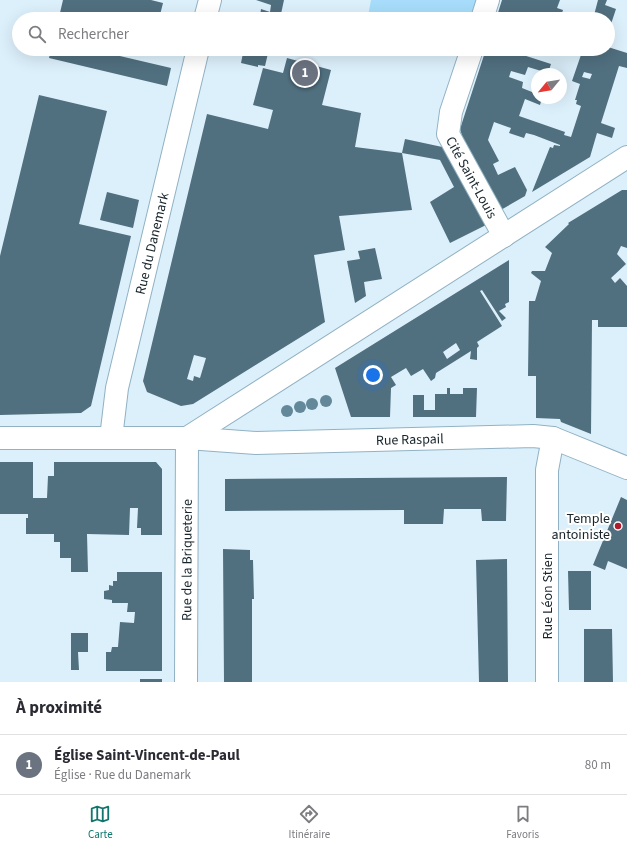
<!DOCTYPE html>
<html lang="fr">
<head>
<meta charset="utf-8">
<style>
  :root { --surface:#fff; --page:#f2f2f3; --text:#2b2b33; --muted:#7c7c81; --line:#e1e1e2; --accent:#0f766e }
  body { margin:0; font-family:"Source Sans 3",sans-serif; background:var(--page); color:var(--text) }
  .compass { position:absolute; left:531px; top:68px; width:36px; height:36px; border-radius:50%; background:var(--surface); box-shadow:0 4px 16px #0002; rotate:240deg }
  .you { position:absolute; left:373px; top:375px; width:14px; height:14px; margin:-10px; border:3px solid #fff; border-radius:50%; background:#1a73e8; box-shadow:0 0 0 6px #1a73e833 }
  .badge { display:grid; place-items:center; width:26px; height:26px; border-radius:50%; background:var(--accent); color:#fff; font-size:13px; font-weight:700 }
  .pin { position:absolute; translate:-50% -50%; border:2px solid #fff; box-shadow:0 1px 4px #0006 }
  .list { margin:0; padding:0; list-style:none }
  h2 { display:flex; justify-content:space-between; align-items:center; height:52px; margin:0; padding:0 16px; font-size:17px }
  h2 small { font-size:13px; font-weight:400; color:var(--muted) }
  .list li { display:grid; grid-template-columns:26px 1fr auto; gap:12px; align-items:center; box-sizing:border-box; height:60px; padding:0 16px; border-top:1px solid var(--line) }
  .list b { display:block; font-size:15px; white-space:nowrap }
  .list p { margin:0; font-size:13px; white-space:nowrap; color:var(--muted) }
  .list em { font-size:13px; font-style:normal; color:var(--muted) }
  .icon { flex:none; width:22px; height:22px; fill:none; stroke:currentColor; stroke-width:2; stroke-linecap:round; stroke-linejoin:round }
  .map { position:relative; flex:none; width:627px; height:682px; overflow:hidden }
  .search { position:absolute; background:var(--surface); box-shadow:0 4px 16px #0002; left:12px; right:12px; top:12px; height:44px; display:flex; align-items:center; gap:10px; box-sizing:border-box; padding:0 14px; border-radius:22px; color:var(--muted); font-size:15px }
  .sheet { height:112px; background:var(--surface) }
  nav { display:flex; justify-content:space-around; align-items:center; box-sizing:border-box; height:56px; border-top:1px solid var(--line); background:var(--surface); font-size:11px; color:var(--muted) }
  nav a { display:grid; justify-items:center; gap:2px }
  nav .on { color:var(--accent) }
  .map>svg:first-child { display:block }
  .green { fill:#a7ddfa }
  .building { fill:#506f7f; fill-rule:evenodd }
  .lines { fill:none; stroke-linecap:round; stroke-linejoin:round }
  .minor-casing { stroke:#91b2c4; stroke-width:24 }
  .minor { stroke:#fff; stroke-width:22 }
  .tree { fill:#638899 }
  .poi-dot { fill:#af1c2d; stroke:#fff; stroke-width:1.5 }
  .labels { text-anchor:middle; stroke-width:4; stroke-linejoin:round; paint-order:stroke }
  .street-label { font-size:14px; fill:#17242b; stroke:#fff }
  .poi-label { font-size:14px; fill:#17242b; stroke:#fff; text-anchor:end }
</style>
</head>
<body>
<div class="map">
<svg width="627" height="682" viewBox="0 0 627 682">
  <rect width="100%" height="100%" fill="#dcf0fb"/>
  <path class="green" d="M 371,0 L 479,0 L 473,19 L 381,19 L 368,16 Z"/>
  <path class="building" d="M 63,0 L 151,0 L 163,3 L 159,19 L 67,19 L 59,17 Z
    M 256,0 L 284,0 L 281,14 L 285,15 L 284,19 L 237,19 L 238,13 L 260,16 L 261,9 L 270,12 L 271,5 Z
    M 502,0 L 560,0 L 557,8 L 563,10 L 560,19 L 547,17 L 547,19 L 496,19 Z
    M 598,0 L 607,0 L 605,5 L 616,9 L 608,33 L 608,19 L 593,19 Z
    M 608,47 L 627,53 L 627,68 L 619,66 L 601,123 L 615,128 L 612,138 L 597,133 L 590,157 L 532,192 L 550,147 L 553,148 L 554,145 L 560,146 L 560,145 L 534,135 L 526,133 L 524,138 L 509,133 L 511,128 L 494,122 L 488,140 L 499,161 L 493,164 L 498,175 L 515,167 L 527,190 L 525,196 L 499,211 L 464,142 L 460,129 L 486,49 L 518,49 L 517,53 L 551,64 L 548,73 L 528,67 L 525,75 L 511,71 L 509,77 L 523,82 L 522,88 L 537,94 L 537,98 L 542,98 L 540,105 L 525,99 L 519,116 L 565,132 L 564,135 L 571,137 L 581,106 L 576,104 L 577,100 L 575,100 L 580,84 L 572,81 L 583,49 L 608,49 ZM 584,72 L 592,74 L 590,79 L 582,77 Z
    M 51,49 L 90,49 L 171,68 L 167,86 L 49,58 Z
    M 228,49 L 269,49 L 265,66 L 258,65 L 258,67 L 241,63 L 243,53 Z
    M 287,58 L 331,70 L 322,105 L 361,113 L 355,147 L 402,153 L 412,210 L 339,216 L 345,250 L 314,255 L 325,322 L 193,404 L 181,406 L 147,392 L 143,381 L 207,114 L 268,129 L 273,110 L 253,105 L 263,68 L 283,73 ZM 194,355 L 206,358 L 200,378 L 194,376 L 193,381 L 187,379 Z
    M 39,95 L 107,111 L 79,224 L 131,236 L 91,406 L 81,413 L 0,415 L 0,256 Z
    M 405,139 L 447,148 L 486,225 L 450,243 L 430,202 L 454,187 L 440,160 L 402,153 Z
    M 622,190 L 627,190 L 627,248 L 621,246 L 617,254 L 626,264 L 611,278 L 615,283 L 620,278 L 627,286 L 627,327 L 598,327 L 598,320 L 592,320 L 591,434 L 561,422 L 560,419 L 536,418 L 536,376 L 528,376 L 529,301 L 535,301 L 541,281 L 531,273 L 532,271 L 545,271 L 552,253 L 545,247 L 569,224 L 568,223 Z
    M 107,192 L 139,200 L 133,228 L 100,220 Z
    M 375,248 L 382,279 L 364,282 L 366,296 L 355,303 L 347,261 L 360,259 L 358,251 Z
    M 509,260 L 509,302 L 505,304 L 506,307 L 499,311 L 506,318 L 502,321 L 482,290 L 480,291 L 502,326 L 477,342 L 479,346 L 477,348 L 477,360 L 470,359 L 471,351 L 436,373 L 435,378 L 431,381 L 423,369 L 411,376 L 406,368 L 391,377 L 396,385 L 391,388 L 390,417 L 351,417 L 335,368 ZM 456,343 L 460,350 L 447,359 L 443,352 Z
    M 447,388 L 450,388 L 450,394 L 463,394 L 463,388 L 477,388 L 476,417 L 413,417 L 413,395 L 424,395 L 424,410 L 435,410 L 435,394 L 447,394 Z
    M 0,462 L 33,462 L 33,498 L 47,498 L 48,476 L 54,476 L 54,462 L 156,462 L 162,469 L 162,535 L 141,535 L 141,528 L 137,528 L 138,508 L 130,508 L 129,535 L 87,534 L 88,572 L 71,572 L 71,558 L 60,558 L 60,542 L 54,542 L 54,534 L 26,534 L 26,518 L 28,518 L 28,514 L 0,514 Z
    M 507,477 L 506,521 L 482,521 L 481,509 L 444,509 L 443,524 L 404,524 L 404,510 L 225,511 L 225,479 Z
    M 621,497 L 627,500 L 627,569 L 608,561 L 605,570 L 593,565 Z
    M 223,549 L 250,550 L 250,560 L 253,560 L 254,599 L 252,599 L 252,682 L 224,682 Z
    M 507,559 L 508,682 L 479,682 L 476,560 Z
    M 568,571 L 591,571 L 591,610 L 569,610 Z
    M 117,572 L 162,572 L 162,671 L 106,671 L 106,652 L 111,652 L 112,647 L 118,647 L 120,622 L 134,623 L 135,612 L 127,612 L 128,603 L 112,603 L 112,600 L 104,599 L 104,591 L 109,590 L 109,585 L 113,586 L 113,581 L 117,581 Z
    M 584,629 L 612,629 L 613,682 L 584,682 Z
    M 71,633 L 88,633 L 88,652 L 78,652 L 79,670 L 71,670 Z
    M 140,679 L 162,679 L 162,682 L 140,682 Z"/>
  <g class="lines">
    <g class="minor-casing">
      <g id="minor">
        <path d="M 205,19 L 210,0"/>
        <path d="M 482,19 L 488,0"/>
        <path id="s1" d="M 472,49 L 451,112 L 448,134 L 504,236"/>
        <path id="s2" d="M 0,438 L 187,438 L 256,443 L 533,436 L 553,438 L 627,468"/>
        <path id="s3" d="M 111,438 L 117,388 L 198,49"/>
        <path d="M 187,438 L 627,157"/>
        <path id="s4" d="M 186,682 L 187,438"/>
        <path d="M 547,682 L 547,470 L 553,438"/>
      </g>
    </g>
    <use href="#minor" class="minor"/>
  </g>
  <g class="tree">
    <circle cx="326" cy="401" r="6"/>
    <circle cx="312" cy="404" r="6"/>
    <circle cx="300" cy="407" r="6"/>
    <circle cx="287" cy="411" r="6"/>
  </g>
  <circle class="poi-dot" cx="618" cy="526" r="4"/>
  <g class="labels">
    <g class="street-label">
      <text dy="5" stroke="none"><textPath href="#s1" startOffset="138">Cité Saint-Louis</textPath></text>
      <text dy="5" stroke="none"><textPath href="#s3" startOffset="199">Rue du Danemark</textPath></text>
      <text dy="5" stroke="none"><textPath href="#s2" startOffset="410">Rue Raspail</textPath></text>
      <text dy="5" stroke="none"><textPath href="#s4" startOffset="122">Rue de la Briqueterie</textPath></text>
      <text transform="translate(547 596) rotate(-90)" y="5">Rue Léon Stien</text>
    </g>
    <g class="poi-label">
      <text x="610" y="523">Temple<tspan x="610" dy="16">antoiniste</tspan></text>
    </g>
  </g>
</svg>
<svg class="compass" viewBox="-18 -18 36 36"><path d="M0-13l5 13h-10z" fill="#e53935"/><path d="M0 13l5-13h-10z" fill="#7c7c81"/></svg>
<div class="you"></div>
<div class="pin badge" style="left:305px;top:73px;background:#6b7280">1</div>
<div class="search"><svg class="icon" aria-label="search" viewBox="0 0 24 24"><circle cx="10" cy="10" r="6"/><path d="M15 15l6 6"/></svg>Rechercher</div>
</div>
<section class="sheet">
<h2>À proximité<small></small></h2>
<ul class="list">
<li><span class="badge" style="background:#6b7280">1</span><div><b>Église Saint-Vincent-de-Paul</b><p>Église · Rue du Danemark</p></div><em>80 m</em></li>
</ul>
</section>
<nav>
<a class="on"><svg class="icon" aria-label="map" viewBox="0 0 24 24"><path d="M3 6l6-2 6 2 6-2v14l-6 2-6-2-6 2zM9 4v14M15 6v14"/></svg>Carte</a>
<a><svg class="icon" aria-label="directions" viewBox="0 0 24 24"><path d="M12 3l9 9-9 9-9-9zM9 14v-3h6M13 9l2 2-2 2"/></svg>Itinéraire</a>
<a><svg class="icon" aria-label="saved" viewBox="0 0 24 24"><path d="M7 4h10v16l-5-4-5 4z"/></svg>Favoris</a>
</nav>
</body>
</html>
